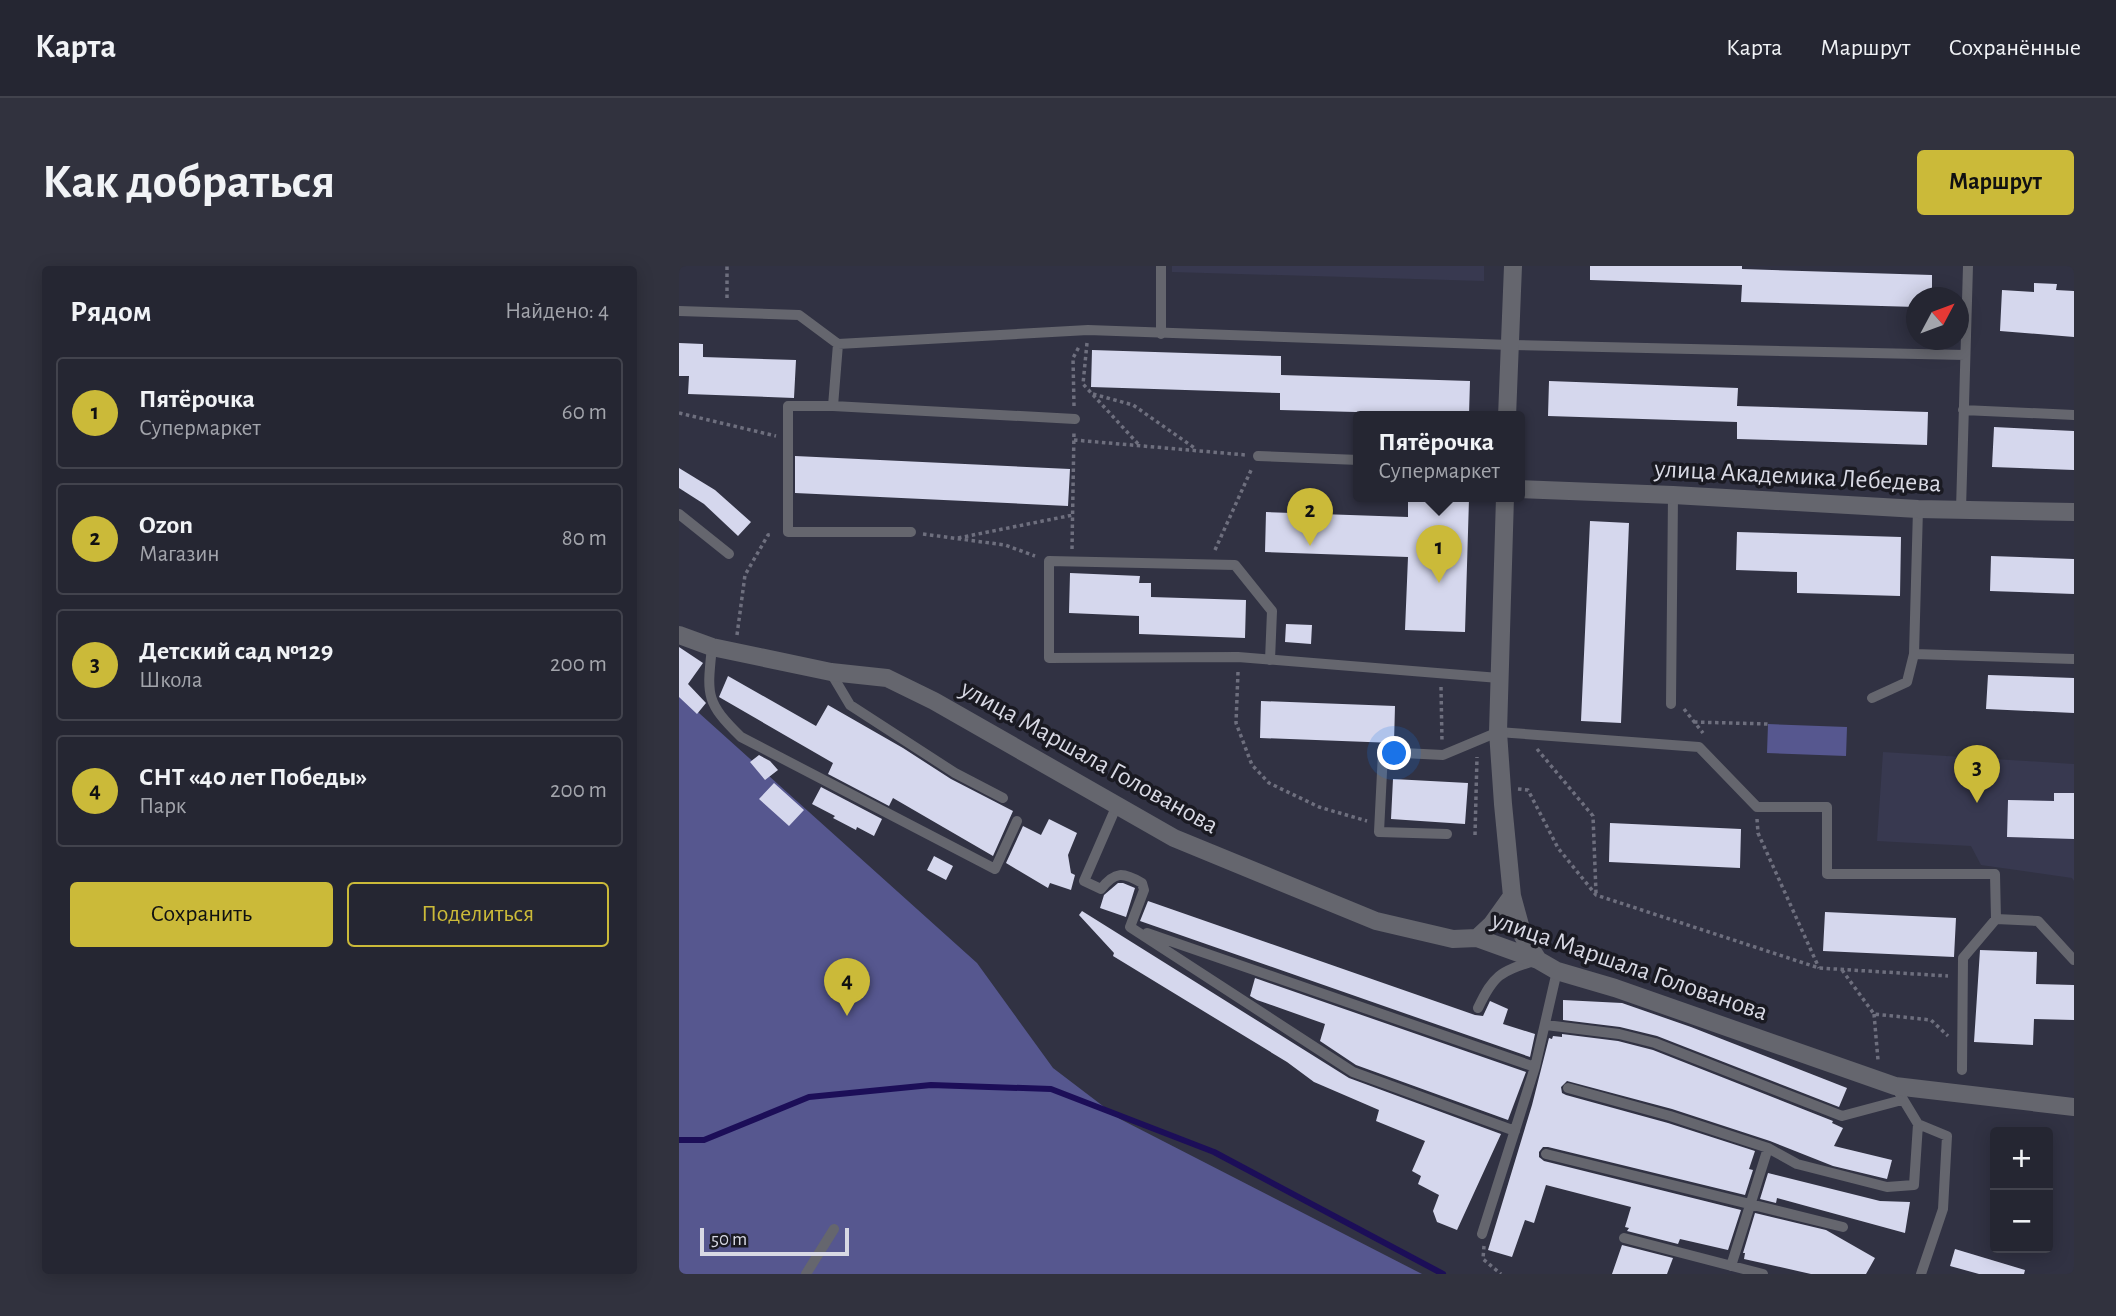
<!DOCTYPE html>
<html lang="ru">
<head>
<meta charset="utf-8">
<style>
  :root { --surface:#252632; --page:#31323e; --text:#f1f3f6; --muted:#a3a5ac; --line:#42434d; --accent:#cbba39 }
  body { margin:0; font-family:"Alegreya Sans",sans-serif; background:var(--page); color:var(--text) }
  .controls { position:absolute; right:21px; bottom:21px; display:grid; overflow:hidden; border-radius:7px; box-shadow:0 4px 18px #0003 }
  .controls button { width:63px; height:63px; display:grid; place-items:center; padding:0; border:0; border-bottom:2px solid var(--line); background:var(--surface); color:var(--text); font:35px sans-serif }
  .compass { position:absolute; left:1227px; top:21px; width:63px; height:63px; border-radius:50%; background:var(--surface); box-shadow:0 4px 18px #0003; rotate:49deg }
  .scale { position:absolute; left:21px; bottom:18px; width:149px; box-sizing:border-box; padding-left:7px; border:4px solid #d8d9e4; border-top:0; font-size:19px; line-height:24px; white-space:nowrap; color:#d8d9e4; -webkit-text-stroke:5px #1a1a22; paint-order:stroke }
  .you { position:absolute; left:716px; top:488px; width:24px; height:24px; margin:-18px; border:5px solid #fff; border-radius:50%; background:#1a73e8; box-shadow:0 0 0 10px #1a73e833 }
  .badge { display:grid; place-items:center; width:46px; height:46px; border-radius:50%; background:var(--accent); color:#111; font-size:23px; font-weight:700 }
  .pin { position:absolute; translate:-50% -58px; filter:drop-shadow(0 2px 4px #0008) }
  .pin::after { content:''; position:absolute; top:37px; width:24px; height:21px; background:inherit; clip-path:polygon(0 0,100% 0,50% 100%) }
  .popup { position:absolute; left:674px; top:145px; width:172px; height:91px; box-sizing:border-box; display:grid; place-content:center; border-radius:7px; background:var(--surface); filter:drop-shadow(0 2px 5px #0005); font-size:23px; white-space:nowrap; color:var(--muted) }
  .popup b { font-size:26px; color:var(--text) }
  .popup::after { content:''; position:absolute; left:50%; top:100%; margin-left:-14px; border:14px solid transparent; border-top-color:var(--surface) }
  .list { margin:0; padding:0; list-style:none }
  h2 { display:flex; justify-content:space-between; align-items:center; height:91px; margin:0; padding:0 28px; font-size:30px }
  h2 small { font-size:23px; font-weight:400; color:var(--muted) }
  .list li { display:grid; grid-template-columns:46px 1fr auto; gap:21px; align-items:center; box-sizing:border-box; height:112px; margin:0 14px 14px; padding:0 14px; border:2px solid var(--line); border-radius:7px }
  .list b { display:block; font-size:26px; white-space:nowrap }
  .list p { margin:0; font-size:23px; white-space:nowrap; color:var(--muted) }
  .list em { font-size:23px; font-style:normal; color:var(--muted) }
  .actions { display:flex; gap:14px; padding:21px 28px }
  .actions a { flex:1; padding:16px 0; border:2px solid var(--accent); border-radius:7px; text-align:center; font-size:24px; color:var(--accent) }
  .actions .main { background:var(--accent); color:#111 }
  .map { position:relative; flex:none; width:1395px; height:1008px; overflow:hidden; border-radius:7px }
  header { display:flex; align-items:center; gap:42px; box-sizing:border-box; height:98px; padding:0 35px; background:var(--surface); border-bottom:2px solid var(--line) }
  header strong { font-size:33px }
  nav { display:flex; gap:38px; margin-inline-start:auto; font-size:24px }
  .intro { display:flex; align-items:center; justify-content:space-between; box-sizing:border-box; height:168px; padding:0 42px }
  h1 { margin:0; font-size:49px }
  .button { padding:18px 32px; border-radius:7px; background:var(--accent); color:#111; font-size:24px; font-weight:700 }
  main { display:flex; gap:42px; padding:0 42px }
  aside { flex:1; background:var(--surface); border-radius:7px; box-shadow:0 4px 18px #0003 }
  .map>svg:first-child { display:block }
  .built { fill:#383950 }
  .green { fill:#56578f }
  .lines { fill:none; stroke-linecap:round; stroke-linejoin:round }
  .stream { stroke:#1c0e58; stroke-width:6 }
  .building { fill:#d5d7ed }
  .path { stroke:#6e6f7e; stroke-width:3.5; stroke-dasharray:3.5 3.5; stroke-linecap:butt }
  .service { stroke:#65666e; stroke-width:10 }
  .minor { stroke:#65666e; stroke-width:18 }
  .labels { text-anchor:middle; stroke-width:7; stroke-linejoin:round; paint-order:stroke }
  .street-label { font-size:26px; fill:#d8d9e4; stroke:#1a1a22 }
</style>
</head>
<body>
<header>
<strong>Карта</strong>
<nav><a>Карта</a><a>Маршрут</a><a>Сохранённые</a></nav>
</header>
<div class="intro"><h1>Как добраться</h1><a class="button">Маршрут</a></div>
<main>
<aside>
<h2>Рядом<small>Найдено: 4</small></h2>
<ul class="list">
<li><span class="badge">1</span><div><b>Пятёрочка</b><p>Супермаркет</p></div><em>60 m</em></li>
<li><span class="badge">2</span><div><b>Ozon</b><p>Магазин</p></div><em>80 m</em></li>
<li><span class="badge">3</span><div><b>Детский сад №129</b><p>Школа</p></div><em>200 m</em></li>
<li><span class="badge">4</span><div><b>СНТ «40 лет Победы»</b><p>Парк</p></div><em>200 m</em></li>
</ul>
<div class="actions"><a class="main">Сохранить</a><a>Поделиться</a></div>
</aside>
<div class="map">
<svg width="1395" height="1008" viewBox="0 0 1395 1008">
  <rect width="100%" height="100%" fill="#313243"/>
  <path class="built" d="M 493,0 L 805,0 L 805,15 L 493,6 Z
    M 1204,486 L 1395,498 L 1395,615 L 1393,612 L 1302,599 L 1292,580 L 1198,575 Z"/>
  <path class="green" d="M 0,429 L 298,697 L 374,802 L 441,853 L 743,1008 L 0,1008 Z
    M 1089,458 L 1168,461 L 1167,490 L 1088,487 Z"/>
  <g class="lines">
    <path class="stream" d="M 0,874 L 25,874 L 130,831 L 252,819 L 372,823 L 535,886 L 764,1008"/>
  </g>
  <path class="building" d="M 911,0 L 1063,0 L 1063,3 L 1253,9 L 1253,32 L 1237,32 L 1237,41 L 1062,36 L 1063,19 L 911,14 Z
    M 1355,17 L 1378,18 L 1377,24 L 1395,25 L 1395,71 L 1321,65 L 1323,24 L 1355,26 Z
    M 0,77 L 24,78 L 24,91 L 117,94 L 115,132 L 9,128 L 10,110 L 0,110 Z
    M 413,84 L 602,90 L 602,109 L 791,115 L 790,149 L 601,144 L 601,127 L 412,121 Z
    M 870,115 L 1059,122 L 1058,140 L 1249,146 L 1248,179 L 1058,173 L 1058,156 L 869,150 Z
    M 1315,161 L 1395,165 L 1395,204 L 1313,201 Z
    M 116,190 L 391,203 L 389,240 L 116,227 Z
    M 0,202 L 36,224 L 72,256 L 59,270 L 25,238 L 0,222 Z
    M 729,231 L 790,233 L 786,366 L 726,364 L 729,291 L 586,286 L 587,246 L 729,251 Z
    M 911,255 L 950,257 L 942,457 L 902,455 Z
    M 1058,266 L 1222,271 L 1221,330 L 1118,327 L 1118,306 L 1057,304 Z
    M 1312,290 L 1395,293 L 1395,328 L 1311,325 Z
    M 391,307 L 461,310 L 460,317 L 472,317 L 472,331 L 567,334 L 566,372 L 460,368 L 460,350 L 390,347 Z
    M 607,358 L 633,359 L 632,378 L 606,376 Z
    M 0,381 L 24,397 L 9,418 L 27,437 L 18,448 L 0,431 Z
    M 1309,409 L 1395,412 L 1395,447 L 1307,443 Z
    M 49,410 L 137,460 L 149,439 L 224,482 L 272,513 L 334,545 L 314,590 L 214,532 L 210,540 L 149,508 L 154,497 L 40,431 Z
    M 582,435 L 716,440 L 715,477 L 581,472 Z
    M 80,489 L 91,495 L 99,504 L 86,514 L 71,496 Z
    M 714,513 L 789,517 L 786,558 L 712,553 Z
    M 95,517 L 125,544 L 110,560 L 80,533 Z
    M 142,521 L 203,553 L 195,570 L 178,561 L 177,564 L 154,552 L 156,550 L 133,538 Z
    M 1375,527 L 1395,527 L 1395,573 L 1328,571 L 1329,534 L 1375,535 Z
    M 370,553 L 398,567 L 389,589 L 392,607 L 396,609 L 392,624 L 371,617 L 369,622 L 327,597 L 344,560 L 362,569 Z
    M 931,557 L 1062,563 L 1061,602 L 930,596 Z
    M 255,590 L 274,600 L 267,614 L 248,604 Z
    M 439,617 L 444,617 L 456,622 L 447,651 L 421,642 L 425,629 Z
    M 469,635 L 796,749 L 804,750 L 811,735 L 829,743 L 824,758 L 856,768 L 851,791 L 461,655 Z
    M 403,645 L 670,812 L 822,868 L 778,964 L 758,956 L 754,945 L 760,929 L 739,918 L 742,910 L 733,905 L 746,875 L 697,855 L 700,844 L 635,816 L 608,796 L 434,690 L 435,687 L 400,649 Z
    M 1146,646 L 1277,652 L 1275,691 L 1144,685 Z
    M 1301,684 L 1358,686 L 1357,718 L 1395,719 L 1395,754 L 1355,753 L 1354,779 L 1295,776 Z
    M 576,712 L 847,806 L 829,854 L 677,799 L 641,775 L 646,758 L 578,734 L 571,730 Z
    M 884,734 L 943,737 L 1012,761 L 1168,822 L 1160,841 L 978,770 L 941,761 L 884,754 Z
    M 883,768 L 939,775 L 974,784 L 1154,855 L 1153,857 L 1164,862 L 1155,880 L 1213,894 L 1208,913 L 1154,900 L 1091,875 L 993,843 L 888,815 L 882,821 L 883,827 L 887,829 L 989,857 L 1076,885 L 1070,903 L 1074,904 L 1066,929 L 869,881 L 864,881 L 860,886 L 860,891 L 865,895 L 1062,944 L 1049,984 L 1001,973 L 999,978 L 948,965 L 950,962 L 946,961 L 952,941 L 867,919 L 855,957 L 846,954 L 833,991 L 809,984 L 853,839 L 870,772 L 873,773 L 874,770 L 883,771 Z
    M 1089,907 L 1201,935 L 1231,936 L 1226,967 L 1098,932 L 1097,937 L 1081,933 Z
    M 1076,947 L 1147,964 L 1196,992 L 1187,1008 L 1132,1008 L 1065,993 L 1066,987 L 1064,987 Z
    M 943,979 L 994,992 L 988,1008 L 933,1008 Z
    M 1276,983 L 1346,1004 L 1345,1008 L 1300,1008 L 1271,1000 Z"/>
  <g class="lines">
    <path class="path" d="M 48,32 L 48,0
      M 408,77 L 404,118 L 461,180
      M 414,128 L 454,139 L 517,183
      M 395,140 L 394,92 L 401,79
      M 0,147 L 97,170
      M 395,174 L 567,189
      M 244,268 L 326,279 L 356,290
      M 279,272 L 394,249
      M 393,283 L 395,165
      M 536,284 L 573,202
      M 58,369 L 66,309 L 89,269 L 94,268
      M 559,406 L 557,457 L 573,499 L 590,517 L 640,541 L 688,555
      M 762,421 L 763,476
      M 1005,443 L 1024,467
      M 1015,456 L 1089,458
      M 858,483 L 914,550 L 917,627
      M 839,523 L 849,524 L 879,582 L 917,629 L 1140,702 L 1269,710
      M 1078,553 L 1079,567 L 1140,702
      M 796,569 L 798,491
      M 1163,704 L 1195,748 L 1252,754 L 1269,770
      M 1195,748 L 1199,794
      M 805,980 L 804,993 L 822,1008"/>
    <path class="service" d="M 482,0 L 482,68
      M 0,45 L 120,49 L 159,78 L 409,64 L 831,79 L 1286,89
      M 154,140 L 159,78
      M 1284,144 L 1395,149
      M 579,190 L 680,194
      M 1239,243 L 1235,388 L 1395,393
      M 1282,243 L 1289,0
      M 0,248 L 50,288
      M 232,266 L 109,266 L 109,140 L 154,140 L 396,153
      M 33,381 C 28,429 26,436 62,471 L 316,603 L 338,555
      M 591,394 L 593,345 L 556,299 L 370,295 L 370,392 L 559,391 L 820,412
      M 152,407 L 171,439 L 276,507 L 324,532
      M 1193,432 L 1228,416 L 1235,388
      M 992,438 L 994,229
      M 438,539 L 405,615 L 422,623 C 436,605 444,606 463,617 L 465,624 L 451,661
      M 768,568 L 700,566 L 704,486 L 764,489 L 819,466 L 1020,481 L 1078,541 L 1148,541 L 1148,608 L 1316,608 L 1317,653 L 1359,655 L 1395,694
      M 451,661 L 674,806 L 836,865
      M 468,667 L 856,801
      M 799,742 C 815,709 820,706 855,695
      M 867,759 L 940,768 L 976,777 L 1163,850 L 1223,834
      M 1283,804 L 1284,692 L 1317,653
      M 889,822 L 991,850 L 1089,882 L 1118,898 L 1208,921 L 1235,919 L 1239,858 L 1216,820
      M 1239,858 L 1268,870 L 1264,943 L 1242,1008
      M 867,888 L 1164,961
      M 803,968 L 856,801 L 878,705
      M 945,972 L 1084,1008
      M 1052,1000 L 1089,882
      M 127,1008 L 155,963"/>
    <path class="minor" d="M 828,151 L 834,0
      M 840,223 L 994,229 L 1239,243 L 1395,246
      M 826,231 L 819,466 L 824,538 L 833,630 L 844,670 L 859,694
      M 0,369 L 33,381 L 152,406 L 208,412 L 255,435 L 495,572 L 697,655 L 774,673 L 798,672 L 859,694 L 878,705 L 936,722 L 1216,820 L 1395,841
      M 798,672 L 813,658 L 833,630"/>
  </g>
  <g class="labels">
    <g class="street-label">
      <text transform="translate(1119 209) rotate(3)" y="9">улица Академика Лебедева</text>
      <text transform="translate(411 490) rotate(29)" y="9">улица Маршала Голованова</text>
      <text transform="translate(951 699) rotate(19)" y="9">улица Маршала Голованова</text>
    </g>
  </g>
</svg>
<div class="controls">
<button>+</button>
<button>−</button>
</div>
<svg class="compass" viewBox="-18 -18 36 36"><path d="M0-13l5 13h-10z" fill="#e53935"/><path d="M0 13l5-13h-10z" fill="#a3a5ac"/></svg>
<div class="scale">50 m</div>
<div class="you"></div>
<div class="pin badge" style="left:760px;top:317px">1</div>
<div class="popup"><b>Пятёрочка</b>Супермаркет</div>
<div class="pin badge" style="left:631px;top:280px">2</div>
<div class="pin badge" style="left:1298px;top:537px">3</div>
<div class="pin badge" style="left:168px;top:750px">4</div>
</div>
</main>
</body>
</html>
